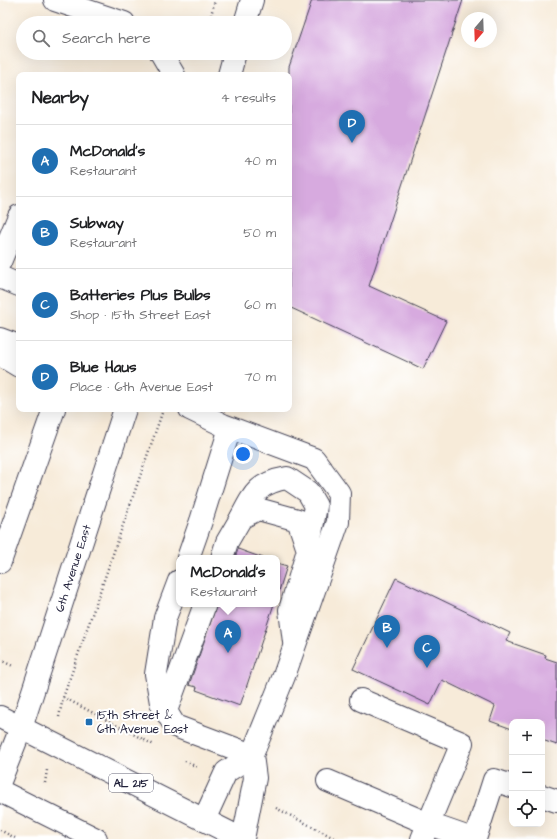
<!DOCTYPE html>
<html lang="en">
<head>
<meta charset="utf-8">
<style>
  :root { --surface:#fff; --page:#f6f6f6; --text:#202124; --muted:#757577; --line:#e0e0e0; --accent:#1f6fb2 }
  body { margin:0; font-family:"Architects Daughter",sans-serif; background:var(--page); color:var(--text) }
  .controls { position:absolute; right:12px; bottom:12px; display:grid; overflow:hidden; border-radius:8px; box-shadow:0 4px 16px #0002 }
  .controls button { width:36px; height:36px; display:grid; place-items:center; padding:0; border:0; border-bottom:1px solid var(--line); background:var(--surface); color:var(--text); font:20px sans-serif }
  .compass { position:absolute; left:461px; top:12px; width:36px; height:36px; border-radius:50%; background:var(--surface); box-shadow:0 4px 16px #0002; rotate:199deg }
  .you { position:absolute; left:243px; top:454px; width:14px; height:14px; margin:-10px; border:3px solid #fff; border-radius:50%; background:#1a73e8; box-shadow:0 0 0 6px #1a73e833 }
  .badge { display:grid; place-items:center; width:26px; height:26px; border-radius:50%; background:var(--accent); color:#fff; font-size:13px; font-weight:700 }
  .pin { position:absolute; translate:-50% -33px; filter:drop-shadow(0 1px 2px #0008) }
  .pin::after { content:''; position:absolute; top:21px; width:14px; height:12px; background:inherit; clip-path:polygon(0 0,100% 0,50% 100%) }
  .popup { position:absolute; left:176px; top:555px; width:104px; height:52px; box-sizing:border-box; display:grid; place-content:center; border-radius:8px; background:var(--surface); filter:drop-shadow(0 1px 3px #0005); font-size:13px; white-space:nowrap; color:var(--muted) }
  .popup b { font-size:15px; color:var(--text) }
  .popup::after { content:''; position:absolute; left:50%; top:100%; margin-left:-8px; border:8px solid transparent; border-top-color:var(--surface) }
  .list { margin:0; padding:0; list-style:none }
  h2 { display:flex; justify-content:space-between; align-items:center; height:52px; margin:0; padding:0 16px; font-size:17px }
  h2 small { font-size:13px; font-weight:400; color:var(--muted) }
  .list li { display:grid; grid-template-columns:26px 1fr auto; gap:12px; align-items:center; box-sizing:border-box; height:72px; padding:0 16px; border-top:1px solid var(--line) }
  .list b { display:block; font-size:15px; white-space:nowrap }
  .list p { margin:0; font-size:13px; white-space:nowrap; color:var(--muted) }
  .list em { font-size:13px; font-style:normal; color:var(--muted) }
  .icon { flex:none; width:22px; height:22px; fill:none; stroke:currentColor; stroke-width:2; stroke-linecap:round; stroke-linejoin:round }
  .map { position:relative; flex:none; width:557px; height:839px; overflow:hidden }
  .search { position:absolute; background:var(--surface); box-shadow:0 4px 16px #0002; left:16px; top:16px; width:276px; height:44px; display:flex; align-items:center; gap:10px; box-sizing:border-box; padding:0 14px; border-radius:22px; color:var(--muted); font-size:15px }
  .panel { position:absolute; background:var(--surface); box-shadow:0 4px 16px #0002; left:16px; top:72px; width:276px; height:340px; border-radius:8px }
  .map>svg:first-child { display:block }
  .building { fill:#d7aadf }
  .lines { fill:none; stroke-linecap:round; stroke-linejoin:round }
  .minor-casing { stroke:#424053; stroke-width:24 }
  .major-casing { stroke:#424053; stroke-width:24 }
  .path { stroke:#424053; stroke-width:2.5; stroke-dasharray:1 3; stroke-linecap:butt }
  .minor { stroke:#fff; stroke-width:22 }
  .major { stroke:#fff; stroke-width:22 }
  .poi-dot { fill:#1f6fb2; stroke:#fff; stroke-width:1.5 }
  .labels { text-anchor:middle; stroke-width:4; stroke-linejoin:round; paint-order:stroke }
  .shield { fill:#fff; stroke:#646476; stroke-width:1 }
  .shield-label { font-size:11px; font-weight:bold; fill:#22223b }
  .street-label { font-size:12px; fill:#22223b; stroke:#fff }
  .poi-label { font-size:12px; fill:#22223b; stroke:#fff; text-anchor:start }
</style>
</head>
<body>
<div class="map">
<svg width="557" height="839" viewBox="0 0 557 839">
  <rect width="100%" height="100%" fill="#fff"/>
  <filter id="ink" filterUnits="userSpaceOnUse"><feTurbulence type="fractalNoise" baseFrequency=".025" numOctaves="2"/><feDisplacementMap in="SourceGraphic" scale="8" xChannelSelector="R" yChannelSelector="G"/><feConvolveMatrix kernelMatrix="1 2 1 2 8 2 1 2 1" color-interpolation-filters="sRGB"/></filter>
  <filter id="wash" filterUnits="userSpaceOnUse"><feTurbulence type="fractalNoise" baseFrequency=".012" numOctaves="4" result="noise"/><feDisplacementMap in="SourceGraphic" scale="16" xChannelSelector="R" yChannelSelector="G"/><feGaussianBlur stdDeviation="0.9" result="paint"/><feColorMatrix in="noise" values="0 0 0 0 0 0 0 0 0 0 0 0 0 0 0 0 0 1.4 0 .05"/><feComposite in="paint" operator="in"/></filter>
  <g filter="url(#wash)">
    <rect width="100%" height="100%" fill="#f7ebd9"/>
    <g id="blocks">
      <path class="building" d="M 312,0 L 463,0 L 369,286 L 446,321 L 423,369 L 289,307 L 289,67 Z
        M 238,549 L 246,552 L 263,558 L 235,558 Z
        M 277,563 L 287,566 L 277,597 Z
        M 396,578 L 510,633 L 506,641 L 546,655 L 545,658 L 557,662 L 557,745 L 542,740 L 542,722 L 512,722 L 512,729 L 490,721 L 495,706 L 442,680 L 430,705 L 353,669 Z
        M 217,604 L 274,604 L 240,706 L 196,690 L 197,687 L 189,685 Z"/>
    </g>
  </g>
  <g filter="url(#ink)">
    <use href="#blocks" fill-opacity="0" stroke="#424053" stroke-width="1"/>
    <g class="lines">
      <g class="minor-casing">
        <g id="minor">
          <path d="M 55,0 L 124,23"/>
          <path d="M 245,23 L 252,0"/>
          <path d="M 161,53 L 174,75"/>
          <path d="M 229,75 L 235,53"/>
          <path d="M 0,262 L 19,216"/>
          <path d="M 0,277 L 19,285"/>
          <path d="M 0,339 L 19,346"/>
          <path d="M 0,357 L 4,357 L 19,366"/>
          <path d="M 190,409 L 223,425 L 314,459 L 339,493 L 338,522 L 284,676 L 252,755 L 255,778 L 243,839"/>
          <path d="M 241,518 C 254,493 258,483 287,478 L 308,492 L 316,506 L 308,549"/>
          <path d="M 188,558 L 201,521 L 230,428"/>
          <path d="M 222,558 L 227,542 L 241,518 L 258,509 L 298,520 L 308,550 L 290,610 L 294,642"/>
          <path d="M 0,562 L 54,409"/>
          <path d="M 179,581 L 165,618 L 156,674 L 161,703 L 175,726 L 252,755"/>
          <path d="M 361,700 L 462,743 L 422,839"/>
          <path d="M 166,711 L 205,604"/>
          <path id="s1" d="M 0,781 L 21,728 L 125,409"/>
          <path d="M 328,781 L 429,824 L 472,839"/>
          <path d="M 542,796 L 557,801"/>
          <path d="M 204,820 L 226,772 L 252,755"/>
          <path d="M 475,839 L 494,780 L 512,786"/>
        </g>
      </g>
      <g class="major-casing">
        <path id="major" d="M 0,717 L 242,839
          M 0,791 L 96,839"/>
      </g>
      <path class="path" d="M 209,23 L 215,0
        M 0,660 L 13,666
        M 63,697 L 154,745
        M 59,717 L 63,698 L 162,413
        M 185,761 L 199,768
        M 45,783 L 47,770
        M 276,808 L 336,839
        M 0,830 L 17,839"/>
      <use href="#minor" class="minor"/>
      <use href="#major" class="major"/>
    </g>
  </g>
  <rect class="poi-dot" x="85" y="718" width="8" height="8" rx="2"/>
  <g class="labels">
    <rect class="shield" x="109" y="774" width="44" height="18" rx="3"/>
    <g class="shield-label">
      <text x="131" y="787">AL 215</text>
    </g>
    <g class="street-label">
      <text dy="4" stroke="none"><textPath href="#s1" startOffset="225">6th Avenue East</textPath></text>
    </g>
    <g class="poi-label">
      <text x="97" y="719">15th Street &amp;<tspan x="97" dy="14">6th Avenue East</tspan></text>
    </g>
  </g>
</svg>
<div class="controls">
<button>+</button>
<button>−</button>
<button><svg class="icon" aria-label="locate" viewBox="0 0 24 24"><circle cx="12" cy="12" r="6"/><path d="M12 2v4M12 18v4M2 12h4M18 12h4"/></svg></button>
</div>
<svg class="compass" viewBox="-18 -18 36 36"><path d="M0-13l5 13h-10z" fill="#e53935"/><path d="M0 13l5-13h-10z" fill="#757577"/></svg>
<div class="you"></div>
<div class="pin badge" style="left:228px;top:653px">A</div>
<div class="popup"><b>McDonald's</b>Restaurant</div>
<div class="pin badge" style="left:387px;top:648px">B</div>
<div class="pin badge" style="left:427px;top:668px">C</div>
<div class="pin badge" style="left:352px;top:143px">D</div>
<div class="search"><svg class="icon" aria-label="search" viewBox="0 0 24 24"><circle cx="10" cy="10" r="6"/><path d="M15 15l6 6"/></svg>Search here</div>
<section class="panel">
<h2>Nearby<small>4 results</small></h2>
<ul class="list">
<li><span class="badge">A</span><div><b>McDonald's</b><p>Restaurant</p></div><em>40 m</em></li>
<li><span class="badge">B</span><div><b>Subway</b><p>Restaurant</p></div><em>50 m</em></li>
<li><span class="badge">C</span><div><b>Batteries Plus Bulbs</b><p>Shop · 15th Street East</p></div><em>60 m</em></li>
<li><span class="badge">D</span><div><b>Blue Haus</b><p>Place · 6th Avenue East</p></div><em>70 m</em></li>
</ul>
</section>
</div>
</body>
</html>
